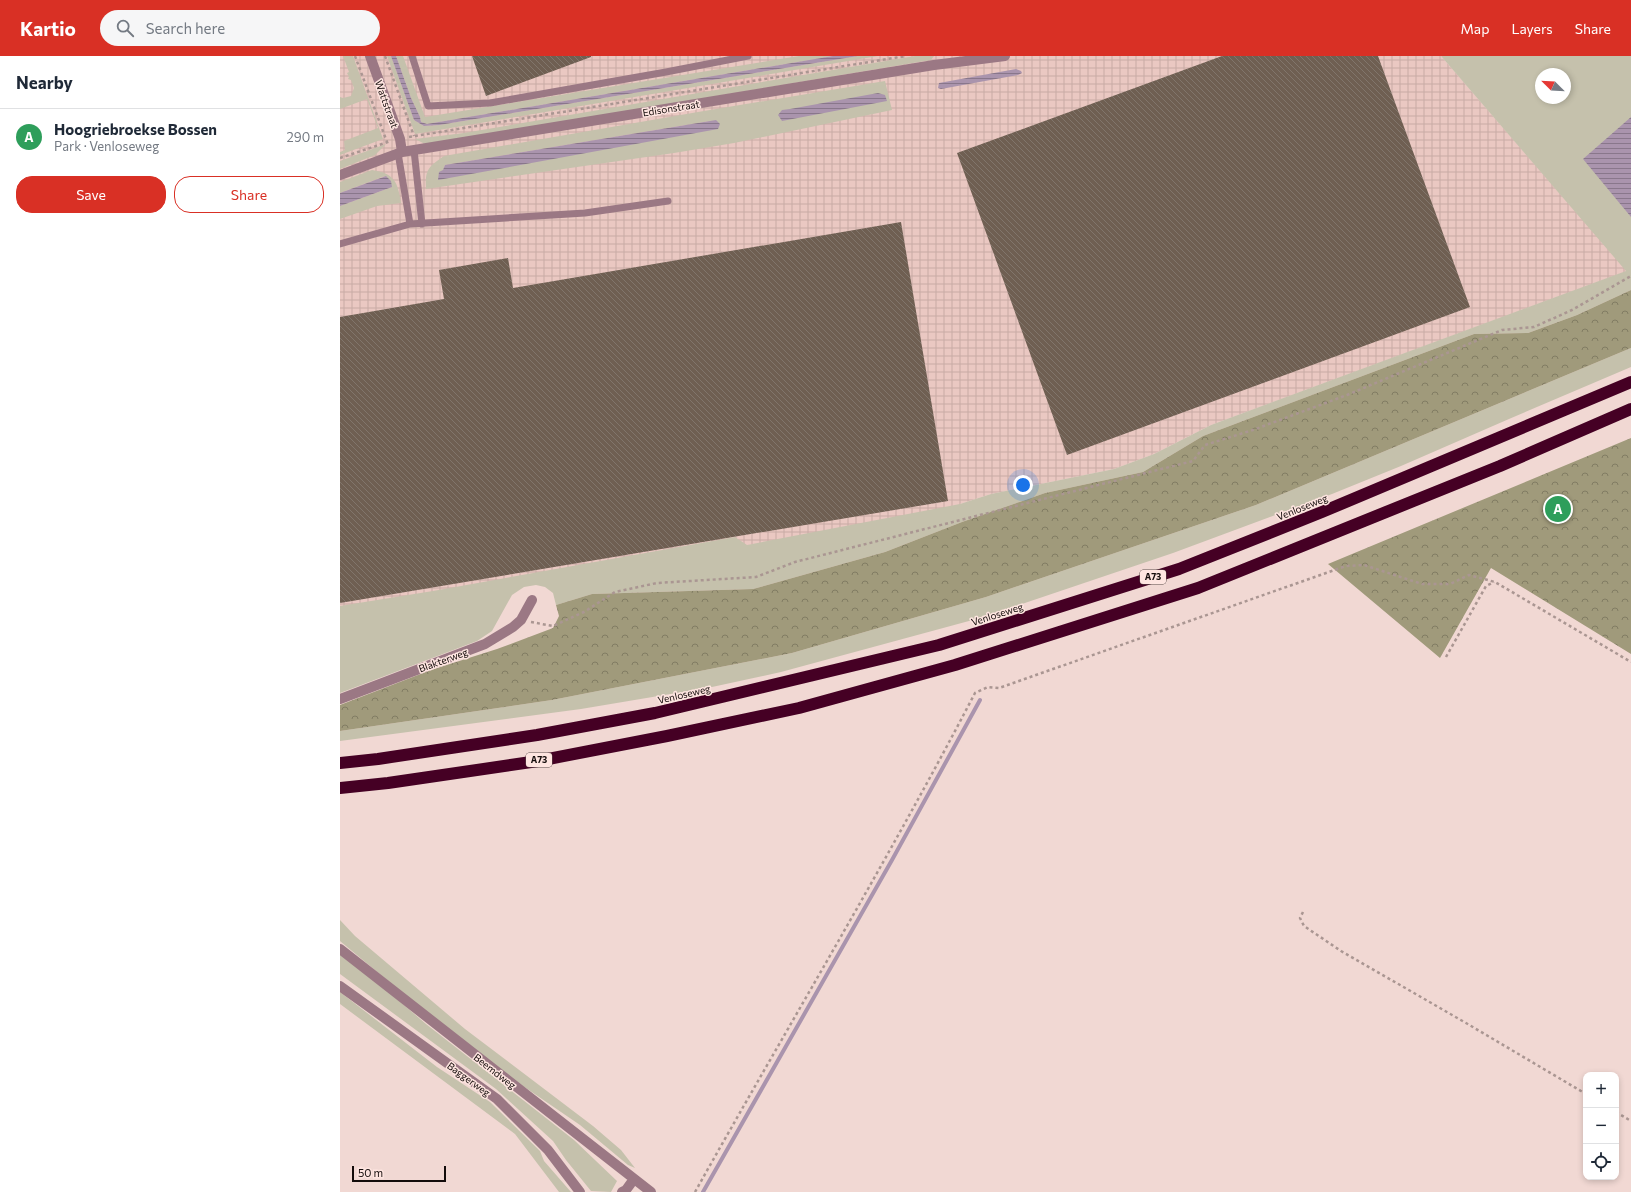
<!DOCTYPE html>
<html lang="en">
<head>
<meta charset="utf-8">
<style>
  :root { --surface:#fff; --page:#f6f6f7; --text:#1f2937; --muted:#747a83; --line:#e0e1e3; --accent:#d93025 }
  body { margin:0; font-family:Commissioner,sans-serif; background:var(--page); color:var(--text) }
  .controls { position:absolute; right:12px; bottom:12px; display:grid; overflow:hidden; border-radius:8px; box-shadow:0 2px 6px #0003 }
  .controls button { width:36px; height:36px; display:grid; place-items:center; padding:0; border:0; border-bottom:1px solid var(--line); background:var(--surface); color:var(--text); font:20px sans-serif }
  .compass { position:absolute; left:1195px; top:12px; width:36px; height:36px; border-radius:50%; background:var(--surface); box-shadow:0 2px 6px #0003; rotate:294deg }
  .scale { position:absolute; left:12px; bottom:10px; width:94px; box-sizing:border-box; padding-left:4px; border:2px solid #140c0b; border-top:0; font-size:11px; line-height:14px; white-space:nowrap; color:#140c0b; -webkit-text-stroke:3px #fee5e0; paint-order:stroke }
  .you { position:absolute; left:683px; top:429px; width:14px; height:14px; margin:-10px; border:3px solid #fff; border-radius:50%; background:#1a73e8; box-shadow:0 0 0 6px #1a73e833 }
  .badge { display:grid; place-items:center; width:26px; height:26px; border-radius:50%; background:var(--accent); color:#fff; font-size:13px; font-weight:700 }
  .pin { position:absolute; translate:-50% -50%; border:2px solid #fff; box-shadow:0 1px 4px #0006 }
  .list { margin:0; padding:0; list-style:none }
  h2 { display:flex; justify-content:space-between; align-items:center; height:52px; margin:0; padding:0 16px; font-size:17px }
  h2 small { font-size:13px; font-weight:400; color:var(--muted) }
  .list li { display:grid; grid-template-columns:26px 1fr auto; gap:12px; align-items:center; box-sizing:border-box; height:56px; padding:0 16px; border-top:1px solid var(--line) }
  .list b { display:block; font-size:15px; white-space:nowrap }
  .list p { margin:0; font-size:13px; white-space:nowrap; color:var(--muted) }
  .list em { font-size:13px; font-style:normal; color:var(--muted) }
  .actions { display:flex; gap:8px; padding:12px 16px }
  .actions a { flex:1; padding:9px 0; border:1px solid var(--accent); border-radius:16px; text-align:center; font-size:14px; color:var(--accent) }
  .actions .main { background:var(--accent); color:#fff }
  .icon { flex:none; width:22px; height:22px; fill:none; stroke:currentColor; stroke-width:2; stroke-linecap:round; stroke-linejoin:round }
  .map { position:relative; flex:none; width:1291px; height:1136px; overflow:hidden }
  header { display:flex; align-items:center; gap:24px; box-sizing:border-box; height:56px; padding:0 20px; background:var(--accent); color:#fff }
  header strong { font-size:19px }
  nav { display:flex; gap:22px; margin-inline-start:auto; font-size:14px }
  .search { width:280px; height:36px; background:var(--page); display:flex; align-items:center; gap:10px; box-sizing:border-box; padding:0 14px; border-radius:22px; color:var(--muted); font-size:15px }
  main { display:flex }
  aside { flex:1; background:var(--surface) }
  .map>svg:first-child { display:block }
  .industrial { fill:url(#industrial-grid) }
  .green { fill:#c5c1ac; fill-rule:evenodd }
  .forest { fill:url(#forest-crowns) }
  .water { fill:url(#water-rules) }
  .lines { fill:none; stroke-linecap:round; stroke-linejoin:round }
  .stream { stroke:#aa94ad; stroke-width:4 }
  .building { fill:url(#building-back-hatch) }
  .path { stroke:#aa9692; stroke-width:2.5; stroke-dasharray:3 3; stroke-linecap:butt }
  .service { stroke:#9b7884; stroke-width:7 }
  .minor { stroke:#9b7884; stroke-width:10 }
  .motorway { stroke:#450024; stroke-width:12 }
  .labels { text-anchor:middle; stroke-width:3; stroke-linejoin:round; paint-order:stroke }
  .shield { fill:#fee5e0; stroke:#5a4d4b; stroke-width:1 }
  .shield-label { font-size:9px; font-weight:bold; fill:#140c0b }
  .street-label { font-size:10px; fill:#140c0b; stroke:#fee5e0 }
</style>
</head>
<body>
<header>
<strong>Kartio</strong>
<div class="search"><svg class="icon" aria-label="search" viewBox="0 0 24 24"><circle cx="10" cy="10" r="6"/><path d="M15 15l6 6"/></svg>Search here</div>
<nav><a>Map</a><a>Layers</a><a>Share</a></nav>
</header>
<main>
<aside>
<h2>Nearby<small></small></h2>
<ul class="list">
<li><span class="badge" style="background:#2e9e5b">A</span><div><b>Hoogriebroekse Bossen</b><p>Park · Venloseweg</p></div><em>290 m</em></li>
</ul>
<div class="actions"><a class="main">Save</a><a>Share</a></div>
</aside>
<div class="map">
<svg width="1291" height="1136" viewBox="0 0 1291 1136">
  <defs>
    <pattern id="industrial-grid" width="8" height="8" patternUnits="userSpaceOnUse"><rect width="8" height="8" fill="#eac8c2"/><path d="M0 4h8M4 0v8" fill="none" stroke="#c8aba5"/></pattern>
    <pattern id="forest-crowns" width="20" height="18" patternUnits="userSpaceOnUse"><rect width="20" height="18" fill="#a09a7b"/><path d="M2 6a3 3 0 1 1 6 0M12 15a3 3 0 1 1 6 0" fill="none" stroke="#817c63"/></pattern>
    <pattern id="water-rules" width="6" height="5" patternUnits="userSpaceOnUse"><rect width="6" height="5" fill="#aa94ad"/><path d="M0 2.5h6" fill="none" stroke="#89778b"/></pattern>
    <pattern id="building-back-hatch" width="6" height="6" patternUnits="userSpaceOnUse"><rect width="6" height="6" fill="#6f5f52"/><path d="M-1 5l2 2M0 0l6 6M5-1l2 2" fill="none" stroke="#81756b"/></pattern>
  </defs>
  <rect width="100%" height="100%" fill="#f1d8d3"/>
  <path class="industrial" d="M 0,0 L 1101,0 L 1287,215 L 871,369 L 814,398 L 774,413 L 651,438 L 620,448 L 619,453 L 0,559 Z"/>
  <path class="green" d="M 3,0 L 13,0 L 43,83 L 0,99 L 0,96 L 5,94 L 4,85 L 38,72 L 27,43 L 0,53 L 0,41 L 3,42 L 11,40 L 14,32 L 11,24 L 8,23 L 9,21 L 7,17 L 9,16 Z
    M 47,0 L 51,0 L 74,64 L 84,70 L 99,69 L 518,0 L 538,0 L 75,78 Z
    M 56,0 L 63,0 L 85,61 L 459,0 L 493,0 L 87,68 L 81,66 L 80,61 L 71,42 Z
    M 575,0 L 594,0 L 591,4 L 89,88 L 83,87 L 75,83 L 124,77 Z
    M 1101,0 L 1291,0 L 1291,234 L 1237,259 L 1188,277 L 1134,278 L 863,380 L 803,416 L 705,437 L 622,466 L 545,496 L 413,533 L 252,538 L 216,549 L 213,537 L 205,531 L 196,529 L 184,531 L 172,539 L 152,575 L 137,585 L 0,637 L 0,550 L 93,535 L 395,481 L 407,489 L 620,448 L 651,438 L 774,413 L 814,398 L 871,369 L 1286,215 ZM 1201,18 L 1225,18 L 1225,42 L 1201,42 Z
    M 545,25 L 552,54 L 394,87 L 334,97 L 86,133 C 85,114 88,111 104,100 L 358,56 ZM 376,64 L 103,115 L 105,109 Z
    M 46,88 L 35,99 L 0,113 L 0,105 Z
    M 32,114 C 54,117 58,126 61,147 L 37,150 L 0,163 L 0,150 L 52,131 L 45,120 L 0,137 L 0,126 Z
    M 1291,292 L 1291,311 L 1169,363 L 1061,410 L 992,438 L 833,497 L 640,562 L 441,616 L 372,631 L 241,653 L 0,685 L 0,675 L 212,644 L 452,597 L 646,541 L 916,449 Z
    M 0,864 L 15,880 L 125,973 L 253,1070 L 281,1094 L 295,1112 L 288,1109 L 240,1069 L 161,1015 L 77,949 L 0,885 Z
    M 0,894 L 86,968 L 234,1084 L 277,1125 L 271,1136 L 251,1135 L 226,1104 L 213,1085 L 156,1033 L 0,918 Z
    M 0,936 L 97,1011 L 150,1046 L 200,1095 L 204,1105 L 231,1136 L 219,1136 L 175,1078 L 0,948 Z"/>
  <path class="forest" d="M 1291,234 L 1291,292 L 916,449 L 646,541 L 452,597 L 212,644 L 0,675 L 0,649 L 91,614 L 157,593 L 213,572 L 219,560 L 216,549 L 252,538 L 413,533 L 545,496 L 622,466 L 705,437 L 803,416 L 863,380 L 1134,278 L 1188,277 L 1237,259 Z
    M 1291,382 L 1291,598 L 1151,512 L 1100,602 L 988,508 Z"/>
  <path class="water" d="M 51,0 L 56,0 L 71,42 L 80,61 L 81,66 L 87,68 L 493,0 L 518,0 L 99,69 L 84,70 L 74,64 Z
    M 676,13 L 681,15 L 682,17 L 678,19 L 601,33 L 598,32 L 599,27 Z
    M 538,37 L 545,39 L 547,45 L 442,65 L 438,59 L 442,54 L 450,53 Z
    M 1291,61 L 1291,161 L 1243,103 Z
    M 376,64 L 380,68 L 378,73 L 98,124 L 99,116 L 103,114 L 105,109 Z
    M 46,120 L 51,125 L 52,131 L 0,150 L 0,137 Z"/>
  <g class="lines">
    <path class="stream" d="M 363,1136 L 552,804 L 640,644"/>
  </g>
  <path class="building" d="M 132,0 L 251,0 L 251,1 L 146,40 Z
    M 882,0 L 1038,0 L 1130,251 L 727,399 L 617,97 Z
    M 561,166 L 608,445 L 0,547 L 0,261 L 104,243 L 99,214 L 168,202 L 173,232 Z"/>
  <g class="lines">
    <path class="path" d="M 15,0 L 47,86
      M 45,0 L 74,80
      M 69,81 L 566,0
      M 0,102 L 51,85
      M 191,566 L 213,570 L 244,556 L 275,536 L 317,527 L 416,521 L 455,506 L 853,405 L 865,389 L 913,374 L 1007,339 L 1162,274 L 1194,271 L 1232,254 L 1291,220
      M 1106,601 L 1146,530 L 1154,526
      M 963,856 L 960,862 L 964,870 L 1001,895 L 1126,967 L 1246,1038
      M 1276,1056 L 1291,1065
      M 355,1136 C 448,970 547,806 635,637 L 648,631 L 659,632 L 1006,510 L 1024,509 L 1082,528 L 1110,528 L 1129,519 L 1155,526 L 1291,606"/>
    <path class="service" d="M 72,0 L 88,50 L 150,47 L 326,16 L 408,0
      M 74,94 L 82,168
      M 58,97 L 70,168
      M 0,188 L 70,168 L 245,157 L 328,145"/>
    <path class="minor" d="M 30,0 L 60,83 L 62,96
      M 0,119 L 62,96 L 594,9 L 665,0
      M 0,643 L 145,588 L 173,571 L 181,564 L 192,544
      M 0,893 L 311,1136
      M 0,930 L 157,1043 L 208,1094 L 240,1136
      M 282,1136 L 286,1134 L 294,1123"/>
    <path class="motorway" d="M 0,707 L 38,703 L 197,679 L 315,657 L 599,589 L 839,513 L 982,456 L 1291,326
      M 0,732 L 48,727 L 198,705 L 327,680 L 459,652 L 615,609 L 858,532 L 1160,410 L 1291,353"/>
  </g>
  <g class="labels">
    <g class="shield">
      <rect x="800" y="514" width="26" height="14" rx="3"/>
      <rect x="186" y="697" width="26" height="14" rx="3"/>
    </g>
    <g class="shield-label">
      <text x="813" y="524">A73</text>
      <text x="199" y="707">A73</text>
    </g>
    <g class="street-label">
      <text transform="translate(47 48) rotate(70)" y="4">Wattstraat</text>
      <text transform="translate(331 52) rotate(-9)" y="4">Edisonstraat</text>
      <text transform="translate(962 451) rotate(-22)" y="4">Venloseweg</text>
      <text transform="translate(657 558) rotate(-18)" y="4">Venloseweg</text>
      <text transform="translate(103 604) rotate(-20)" y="4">Blakterweg</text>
      <text transform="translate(344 638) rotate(-13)" y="4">Venloseweg</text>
      <text transform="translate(155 1015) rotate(38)" y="4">Beemdweg</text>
      <text transform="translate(129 1023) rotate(36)" y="4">Baggerweg</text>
    </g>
  </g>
</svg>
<div class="controls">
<button>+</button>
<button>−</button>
<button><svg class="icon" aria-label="locate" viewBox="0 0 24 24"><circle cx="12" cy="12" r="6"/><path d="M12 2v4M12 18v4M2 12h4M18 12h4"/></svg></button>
</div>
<svg class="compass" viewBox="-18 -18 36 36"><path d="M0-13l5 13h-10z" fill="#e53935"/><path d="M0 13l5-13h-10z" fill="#747a83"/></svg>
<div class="scale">50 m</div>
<div class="you"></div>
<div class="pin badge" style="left:1218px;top:453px;background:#2e9e5b">A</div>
</div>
</main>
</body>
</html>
